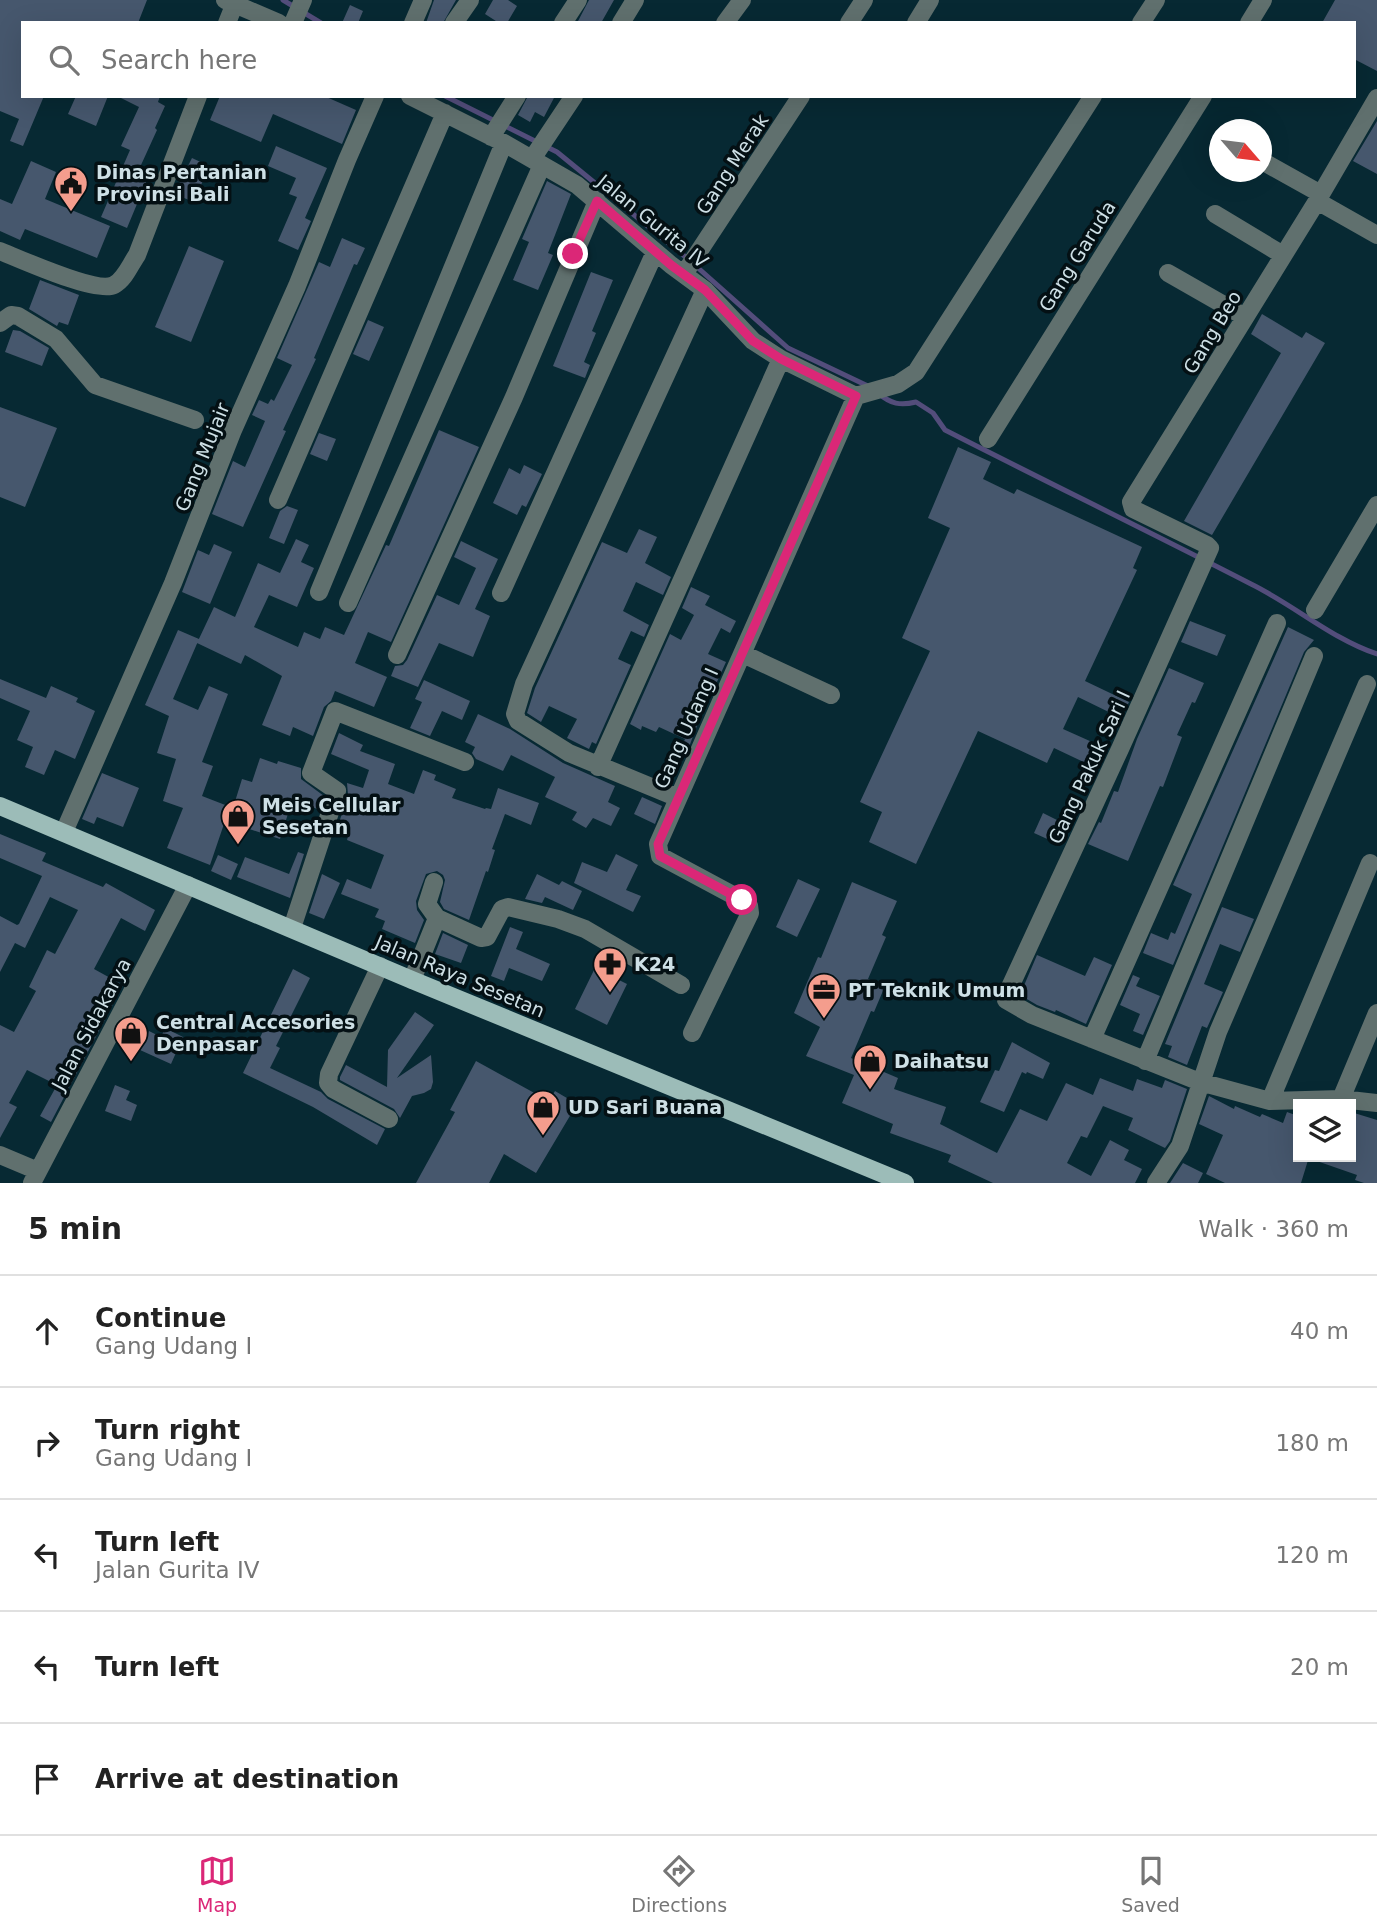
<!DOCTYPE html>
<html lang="en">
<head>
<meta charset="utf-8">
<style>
  :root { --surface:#fff; --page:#f6f6f6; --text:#222; --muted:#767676; --line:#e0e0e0; --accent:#db2777 }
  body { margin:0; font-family:"DejaVu Sans",sans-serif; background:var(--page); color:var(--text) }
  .controls { position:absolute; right:21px; bottom:21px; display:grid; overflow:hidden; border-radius:0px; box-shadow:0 7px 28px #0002 }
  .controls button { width:63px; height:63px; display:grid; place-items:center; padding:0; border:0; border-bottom:2px solid var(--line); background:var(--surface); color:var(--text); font:35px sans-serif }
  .compass { position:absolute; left:1209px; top:119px; width:63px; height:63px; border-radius:50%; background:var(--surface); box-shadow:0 7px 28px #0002; rotate:118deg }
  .stop { position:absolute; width:21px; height:21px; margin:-16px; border:5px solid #db2777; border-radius:50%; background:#fff }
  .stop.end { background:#db2777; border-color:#fff; box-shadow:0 2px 7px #0008 }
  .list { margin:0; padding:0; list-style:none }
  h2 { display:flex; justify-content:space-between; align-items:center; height:91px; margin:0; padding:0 28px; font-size:30px }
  h2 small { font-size:23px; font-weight:400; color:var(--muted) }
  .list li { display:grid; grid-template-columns:46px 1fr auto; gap:21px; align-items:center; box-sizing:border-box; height:112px; padding:0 28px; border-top:2px solid var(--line) }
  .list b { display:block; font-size:26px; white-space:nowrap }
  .list p { margin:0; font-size:23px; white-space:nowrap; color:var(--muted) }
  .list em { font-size:23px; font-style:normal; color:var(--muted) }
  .icon { flex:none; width:38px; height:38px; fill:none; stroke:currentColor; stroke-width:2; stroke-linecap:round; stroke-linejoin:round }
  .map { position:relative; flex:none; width:1377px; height:1183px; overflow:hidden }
  .search { position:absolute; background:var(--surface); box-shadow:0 7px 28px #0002; left:21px; right:21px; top:21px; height:77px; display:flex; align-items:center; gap:18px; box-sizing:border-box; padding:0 24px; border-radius:0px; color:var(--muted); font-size:26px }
  .sheet { height:651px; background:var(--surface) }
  nav { display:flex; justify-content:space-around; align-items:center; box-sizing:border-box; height:98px; border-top:2px solid var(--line); background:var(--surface); font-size:19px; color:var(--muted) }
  nav a { display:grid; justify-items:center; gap:4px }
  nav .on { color:var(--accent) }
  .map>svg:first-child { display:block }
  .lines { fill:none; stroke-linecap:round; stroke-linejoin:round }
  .stream { stroke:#534d7b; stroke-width:5 }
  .building { fill:#46576d }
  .minor { stroke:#60706e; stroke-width:18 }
  .major { stroke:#9cbcb8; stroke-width:18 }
  .route { stroke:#db2777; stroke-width:9 }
  .labels { text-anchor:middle; stroke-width:7; stroke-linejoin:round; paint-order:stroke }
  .street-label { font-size:19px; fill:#cee0e6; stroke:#041014 }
  .poi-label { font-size:19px; font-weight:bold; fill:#cee0e6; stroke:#041014; text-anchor:start }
</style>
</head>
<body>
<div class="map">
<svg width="1377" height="1183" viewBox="0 0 1377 1183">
  <rect width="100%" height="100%" fill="#072933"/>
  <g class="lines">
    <path class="stream" d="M 283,0 L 321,23
      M 445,96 L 557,152 L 688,259 L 788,348 L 870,387
      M 878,393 C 891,404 900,406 916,402 L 933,413 L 945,430 C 1047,482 1150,532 1251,584 C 1294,605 1332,639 1377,654"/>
  </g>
  <path class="building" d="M 0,0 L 147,0 L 138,23 L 23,23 L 23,96 L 44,96 L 23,146 L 10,141 L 19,119 L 0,111 Z
    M 434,0 L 456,0 L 443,23 L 426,23 Z
    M 493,0 L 508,0 L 517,6 L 507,23 L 499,23 L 485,14 Z
    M 589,0 L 614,0 L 601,23 L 577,23 Z
    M 1335,0 L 1377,0 L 1377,71 L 1354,59 L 1354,23 L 1322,23 Z
    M 350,5 L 363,11 L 358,23 L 342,23 Z
    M 76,96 L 108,96 L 96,126 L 68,114 Z
    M 117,96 L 160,96 L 158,102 L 165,106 L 155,128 L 157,130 L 136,176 L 147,180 L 127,228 L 101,217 L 130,150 L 121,146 L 139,107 Z
    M 220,96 L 324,96 L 356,110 L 342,144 L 273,114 L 261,142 L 210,120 Z
    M 528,96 L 555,96 L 544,117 L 535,112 L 530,122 L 518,115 Z
    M 1377,121 L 1377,174 L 1353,161 Z
    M 276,146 L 327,168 L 305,218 L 311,221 L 298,250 L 278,241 L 297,197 L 289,194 L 296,178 L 268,166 Z
    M 192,158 L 209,166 L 194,202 L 174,194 Z
    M 31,161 L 56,172 L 45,199 L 110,226 L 97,258 L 25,229 L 20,240 L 0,231 L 0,199 L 12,204 Z
    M 547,181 L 571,194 L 548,253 L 553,255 L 538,290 L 513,280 L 529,242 L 522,239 Z
    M 342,238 L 365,248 L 357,265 L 354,264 L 314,358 L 316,359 L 283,430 L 286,431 L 243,527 L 212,514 L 233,461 L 245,467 L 265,421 L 252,415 L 259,400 L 268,404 L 271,399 L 274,401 L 292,365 L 277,358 L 319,262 L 330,267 Z
    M 189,246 L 224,261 L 191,342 L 155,327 Z
    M 591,272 L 613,280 L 592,331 L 596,333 L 584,362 L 590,365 L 585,378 L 553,366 Z
    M 40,280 L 79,295 L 68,325 L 59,322 L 57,326 L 29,309 Z
    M 1262,314 L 1302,338 L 1306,332 L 1325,343 L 1212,535 L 1184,521 L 1281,353 L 1251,334 Z
    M 368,320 L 384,327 L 369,361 L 353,354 Z
    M 13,330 L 20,331 L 49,348 L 42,366 L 5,352 Z
    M 0,407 L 57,428 L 25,507 L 0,497 Z
    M 439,430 L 479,447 L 391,642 L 368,632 L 355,663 L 387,677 L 374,707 L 335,691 L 331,701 L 324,707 L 313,736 L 293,727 L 290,736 L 262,725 L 282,676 L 245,655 L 241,664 L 197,643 L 214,607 L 235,617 L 258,563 L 280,573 L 296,539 L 309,545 L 301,562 L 314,568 L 297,607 L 269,595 L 254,627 L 298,647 L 304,632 L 320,639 L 325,627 L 344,635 L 386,545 L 389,546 Z
    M 319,433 L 336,439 L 327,461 L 310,454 Z
    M 958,447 L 991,462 L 983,479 L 1014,494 L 1017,489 L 1142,547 L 1133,568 L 1137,570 L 1085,681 L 1129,702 L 1121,718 L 1078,697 L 1063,729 L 1101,746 L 1092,766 L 1054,748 L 1047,763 L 978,731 L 916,864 L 869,842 L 882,812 L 860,802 L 930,651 L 902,638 L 950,528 L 928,518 Z
    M 524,465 L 542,474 L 526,507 L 522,505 L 517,515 L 493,503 L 509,468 L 520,474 Z
    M 287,506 L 298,510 L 284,544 L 269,538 L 280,511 Z
    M 639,529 L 657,537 L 645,563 L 671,577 L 663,595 L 636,582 L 623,611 L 649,625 L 644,637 L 631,631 L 618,659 L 631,665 L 596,744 L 592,742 L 589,749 L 567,738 L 577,719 L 549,706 L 541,722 L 527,713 L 535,688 L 602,542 L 627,553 Z
    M 461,541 L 498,559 L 475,609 L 490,616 L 473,657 L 439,643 L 418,687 L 391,676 L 395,666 L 403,665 L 407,660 L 437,595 L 459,605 L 476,568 L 454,557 Z
    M 214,544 L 232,552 L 210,604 L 182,592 L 198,550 L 209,555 Z
    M 691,587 L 710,596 L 705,605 L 736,621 L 730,633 L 721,628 L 708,654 L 726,662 L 716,684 L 713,683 L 689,747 L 683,744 L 685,739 L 659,727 L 656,732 L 642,726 L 641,730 L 630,724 L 670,634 L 681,640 L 694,615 L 682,608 Z
    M 1190,621 L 1226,635 L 1217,656 L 1181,642 Z
    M 1288,627 L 1314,640 L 1304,652 L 1173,965 L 1143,953 L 1151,933 L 1168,940 L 1171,932 L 1175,934 L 1192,894 L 1173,885 Z
    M 178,630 L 199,639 L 173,699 L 198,710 L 209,686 L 228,694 L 202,762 L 213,766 L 202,796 L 233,808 L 242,779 L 252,782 L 260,758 L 277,764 L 278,761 L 301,768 L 301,779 L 324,796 L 319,810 L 293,798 L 280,839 L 225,821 L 210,865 L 167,848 L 183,808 L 163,801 L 176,759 L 157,753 L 169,716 L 145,705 Z
    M 1169,668 L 1204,683 L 1195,703 L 1192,702 L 1177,735 L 1182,737 L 1163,787 L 1160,786 L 1128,861 L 1088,844 L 1099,822 L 1101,823 L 1114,791 L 1118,792 L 1137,739 Z
    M 0,679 L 46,698 L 51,686 L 78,698 L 76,702 L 95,711 L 75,759 L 55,750 L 44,775 L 25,767 L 33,747 L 17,740 L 30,711 L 0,698 Z
    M 424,680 L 470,701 L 462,720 L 442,711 L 430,736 L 410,728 L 422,702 L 415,699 Z
    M 478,714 L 510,729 L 563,763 L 615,786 L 608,802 L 620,808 L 611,826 L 593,818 L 586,828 L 572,820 L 577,812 L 545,797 L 555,777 L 511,755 L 503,771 L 476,759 L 472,753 L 475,747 L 465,742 Z
    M 339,733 L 363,745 L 360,751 L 395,764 L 388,784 L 414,794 L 423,770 L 436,775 L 434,780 L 456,789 L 452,798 L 485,809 L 486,808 L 491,809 L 498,788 L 539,803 L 531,825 L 505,814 L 492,849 L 495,850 L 488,872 L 486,871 L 469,920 L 444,909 L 440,902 L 445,880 L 443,875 L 437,871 L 426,874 L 416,901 L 417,910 L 424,920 L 415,943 L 382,929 L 385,921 L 375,917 L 379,909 L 341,894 L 347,879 L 371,889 L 384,855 L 347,840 L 348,836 L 336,832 L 348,795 L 347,783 L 363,788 L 369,770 L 331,754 Z
    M 102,773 L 139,788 L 123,827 L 97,817 L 94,824 L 82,819 Z
    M 642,797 L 662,806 L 655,824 L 634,814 Z
    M 1043,813 L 1065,824 L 1056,843 L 1034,833 Z
    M 0,834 L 46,853 L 42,861 L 103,887 L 106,883 L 155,910 L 145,931 L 121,918 L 94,969 L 123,985 L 51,1122 L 40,1116 L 57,1085 L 27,1070 L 9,1103 L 17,1107 L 0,1138 L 0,1025 L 14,1032 L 36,991 L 29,987 L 47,950 L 55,954 L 78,910 L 50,897 L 25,948 L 15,943 L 0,972 L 0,916 L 17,925 L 19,924 L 42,876 L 0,858 Z
    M 298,852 L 304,854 L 290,898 L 237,877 L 245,857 L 289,874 Z
    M 616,854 L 638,865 L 626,890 L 641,896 L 633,912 L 574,883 L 582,862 L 607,872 Z
    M 218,855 L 238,864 L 231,880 L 211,871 Z
    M 322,874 L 340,883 L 324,919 L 309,913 Z
    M 537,874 L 559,885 L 562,881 L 582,891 L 573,910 L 545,897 L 542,903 L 525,899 Z
    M 798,879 L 820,889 L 797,937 L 776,927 Z
    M 852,882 L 897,901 L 882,935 L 886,937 L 868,979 L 885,986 L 874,1012 L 871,1011 L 851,1058 L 898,1078 L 894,1089 L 946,1107 L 940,1124 L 997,1153 L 1020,1109 L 1047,1121 L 1066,1083 L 1093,1095 L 1100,1078 L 1133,1091 L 1137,1079 L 1162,1088 L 1165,1080 L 1187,1089 L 1170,1141 L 1165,1148 L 1128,1130 L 1133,1118 L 1103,1106 L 1087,1138 L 1081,1136 L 1067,1163 L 1091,1176 L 1110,1140 L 1129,1150 L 1124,1160 L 1142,1169 L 1135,1183 L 993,1183 L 948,1162 L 951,1155 L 890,1133 L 893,1124 L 842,1103 L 854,1075 L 806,1056 L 820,1027 L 794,1013 L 818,957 L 821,958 Z
    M 1222,907 L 1254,919 L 1240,952 L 1220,944 L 1204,984 L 1223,992 L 1207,1028 L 1202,1026 L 1187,1065 L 1168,1057 L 1172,1046 L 1165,1044 Z
    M 510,927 L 523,932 L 516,949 L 550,964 L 542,981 L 509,968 L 504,981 L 491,976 Z
    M 443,933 L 468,945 L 461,963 L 435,954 Z
    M 1037,955 L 1085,976 L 1094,957 L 1112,965 L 1086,1024 L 1056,1010 L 1055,1012 L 1037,1005 L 1020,995 Z
    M 595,968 L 627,984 L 607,1025 L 575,1009 Z
    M 293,969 L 310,978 L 276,1046 L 280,1048 L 270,1068 L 321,1092 L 328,1099 L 385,1129 L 377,1145 L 313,1107 L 243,1073 Z
    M 1133,975 L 1140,978 L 1136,986 L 1160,996 L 1143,1035 L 1133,1031 L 1140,1014 L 1120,1005 Z
    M 415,1012 L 434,1025 L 397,1078 L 431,1055 L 433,1082 L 431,1089 L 424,1093 L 412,1096 L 400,1118 L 394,1109 L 340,1080 L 340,1077 L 346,1065 L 387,1087 L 388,1050 Z
    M 165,1028 L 183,1037 L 171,1064 L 140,1050 L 149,1031 L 161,1037 Z
    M 1012,1042 L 1050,1063 L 1043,1079 L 1027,1072 L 1026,1074 L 1022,1072 L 1004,1112 L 980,1102 L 995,1070 L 999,1071 Z
    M 476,1061 L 549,1101 L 555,1091 L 577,1104 L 536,1173 L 504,1154 L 489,1183 L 416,1183 L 455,1112 L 450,1110 Z
    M 115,1085 L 130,1091 L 126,1100 L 137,1105 L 131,1121 L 105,1111 Z
    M 1209,1096 L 1234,1109 L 1235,1106 L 1260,1117 L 1262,1114 L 1283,1123 L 1287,1112 L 1298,1116 L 1298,1157 L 1309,1157 L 1301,1183 L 1225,1183 L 1206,1174 L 1223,1135 L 1199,1124 Z
    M 1351,1112 L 1377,1120 L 1377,1183 L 1364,1183 L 1355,1180 L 1357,1175 L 1311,1159 L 1312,1157 L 1351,1157 Z
    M 1183,1163 L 1203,1173 L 1198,1183 L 1170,1183 Z"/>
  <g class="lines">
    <path class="minor" d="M 225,0 L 279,23
      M 227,23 L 235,3
      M 293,23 L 303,0
      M 413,23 L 423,0
      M 454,23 L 470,0
      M 563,23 L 578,0
      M 621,23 L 635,0
      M 725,23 L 742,0
      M 849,23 L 864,0
      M 916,23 L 930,0
      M 1141,23 L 1156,0
      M 1249,23 L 1263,0
      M 410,96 L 504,143 L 577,185 L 671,265 L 705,290 L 753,341 L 781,359 L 856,396
      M 1377,98 L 1317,201 L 1131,502 L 1133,509 L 1207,545 L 1210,548 L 1120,749 L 1010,987 L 1006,1000 L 1032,1015 L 1200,1082 L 1270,1101 L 1341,1099 L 1377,1103
      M 491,137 L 517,96
      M 532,159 L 574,96
      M 1262,161 L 1321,194
      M 1317,201 L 1377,235
      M 1215,214 L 1283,255
      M 0,251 C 20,259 97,294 114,285 C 125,279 130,265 137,255 L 198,96
      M 1168,273 L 1245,317
      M 684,274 L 801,96
      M 0,323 L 11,315 L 18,316 L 56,339 L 95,385 L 195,420
      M 856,396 L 898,384 L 916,372 L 1093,96
      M 988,439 L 1203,96
      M 278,500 L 445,113
      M 319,592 L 504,143
      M 501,593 L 655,252
      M 348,603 L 542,165
      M 1315,610 L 1377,505
      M 743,654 L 831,695
      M 397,655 L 514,397 L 597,201
      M 598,767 L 781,359
      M 678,798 L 569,753 L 518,721 L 515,714 L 524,684 L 705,290
      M 64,832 L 173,583 L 233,430 L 297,286 L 347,160 L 375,96
      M 434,882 L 427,904 L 437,918
      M 292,928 L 337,791 L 311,773 L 335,711 L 465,762
      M 380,966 L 329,1074 L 328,1083 L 333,1089 L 389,1119
      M 412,980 L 437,918 L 481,938 L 487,937 L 502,909 L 508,907 L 558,919 L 585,929 L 681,985
      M 692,1033 L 750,913 L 749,905 L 742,900 L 660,856 L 658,844 L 856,396
      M 1092,1039 L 1277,623
      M 1145,1061 L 1314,656
      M 1341,1099 L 1377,1013
      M 1270,1101 L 1370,863
      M 0,1155 L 38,1171
      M 32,1183 L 188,885
      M 1156,1183 L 1180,1146 L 1218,1032 L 1367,684"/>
    <path class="major" d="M 0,806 L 412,980 L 905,1183"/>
  </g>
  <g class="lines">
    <path class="route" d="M 573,254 L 597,201 L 671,265 L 705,290 L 753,341 L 781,359 L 856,396 L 658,844 L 660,856 L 742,900"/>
  </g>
  <defs>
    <g id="civic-pin" transform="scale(1.75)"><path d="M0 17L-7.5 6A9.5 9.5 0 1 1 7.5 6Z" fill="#f49d8d" stroke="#041014"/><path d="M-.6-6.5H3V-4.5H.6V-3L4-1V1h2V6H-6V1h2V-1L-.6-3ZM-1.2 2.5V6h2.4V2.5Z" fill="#111"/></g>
    <g id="shop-pin" transform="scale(1.75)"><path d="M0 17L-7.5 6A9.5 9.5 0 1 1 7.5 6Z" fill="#f49d8d" stroke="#041014"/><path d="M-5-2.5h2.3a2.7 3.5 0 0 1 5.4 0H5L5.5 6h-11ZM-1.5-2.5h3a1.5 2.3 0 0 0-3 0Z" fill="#111"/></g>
    <g id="pharmacy-pin" transform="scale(1.75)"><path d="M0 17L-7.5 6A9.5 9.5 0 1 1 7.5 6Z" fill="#f49d8d" stroke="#041014"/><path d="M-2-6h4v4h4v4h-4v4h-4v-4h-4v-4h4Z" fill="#111"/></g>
    <g id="office-pin" transform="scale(1.75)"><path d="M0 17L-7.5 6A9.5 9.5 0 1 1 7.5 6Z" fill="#f49d8d" stroke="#041014"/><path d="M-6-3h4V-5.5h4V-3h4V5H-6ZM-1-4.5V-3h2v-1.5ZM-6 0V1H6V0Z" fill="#111"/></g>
  </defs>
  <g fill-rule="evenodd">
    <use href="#civic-pin" x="71" y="183"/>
    <use href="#shop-pin" x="238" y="816"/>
    <use href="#pharmacy-pin" x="610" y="964"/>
    <use href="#office-pin" x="824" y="990"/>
    <use href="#shop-pin" x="131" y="1033"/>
    <use href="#shop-pin" x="870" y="1061"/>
    <use href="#shop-pin" x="543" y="1107"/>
  </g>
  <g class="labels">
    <g class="street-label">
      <text transform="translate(732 164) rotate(-57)" y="7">Gang Merak</text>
      <text transform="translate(653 221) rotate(39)" y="7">Jalan Gurita IV</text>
      <text transform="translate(1077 256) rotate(-58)" y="7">Gang Garuda</text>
      <text transform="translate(1212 332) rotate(-59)" y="7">Gang Beo</text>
      <text transform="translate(202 457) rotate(-68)" y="7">Gang Mujair</text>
      <text transform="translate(686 728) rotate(-66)" y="7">Gang Udang I</text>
      <text transform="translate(1089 767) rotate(-65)" y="7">Gang Pakuk Sari I</text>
      <text transform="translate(460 976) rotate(23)" y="7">Jalan Raya Sesetan</text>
      <text transform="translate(91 1024) rotate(-62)" y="7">Jalan Sidakarya</text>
    </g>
    <g class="poi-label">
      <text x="96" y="179">Dinas Pertanian<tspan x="96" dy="22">Provinsi Bali</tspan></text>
      <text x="262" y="812">Meis Cellular<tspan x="262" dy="22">Sesetan</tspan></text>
      <text x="634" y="971">K24</text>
      <text x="848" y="997">PT Teknik Umum</text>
      <text x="156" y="1029">Central Accesories<tspan x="156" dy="22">Denpasar</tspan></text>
      <text x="894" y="1068">Daihatsu</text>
      <text x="568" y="1114">UD Sari Buana</text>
    </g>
  </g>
</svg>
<div class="controls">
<button><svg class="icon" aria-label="layers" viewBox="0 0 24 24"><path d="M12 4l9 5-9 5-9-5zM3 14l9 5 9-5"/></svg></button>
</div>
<svg class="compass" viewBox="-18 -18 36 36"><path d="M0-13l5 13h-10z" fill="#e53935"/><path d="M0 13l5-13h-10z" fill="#767676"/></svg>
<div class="stop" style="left:742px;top:900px"></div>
<div class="stop end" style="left:573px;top:254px"></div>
<div class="search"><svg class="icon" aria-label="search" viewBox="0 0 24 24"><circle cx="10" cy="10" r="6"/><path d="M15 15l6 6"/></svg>Search here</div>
</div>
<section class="sheet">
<h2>5 min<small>Walk · 360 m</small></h2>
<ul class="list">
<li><svg class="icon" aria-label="ahead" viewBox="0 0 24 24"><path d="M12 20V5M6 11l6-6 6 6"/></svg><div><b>Continue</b><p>Gang Udang I</p></div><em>40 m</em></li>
<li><svg class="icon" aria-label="right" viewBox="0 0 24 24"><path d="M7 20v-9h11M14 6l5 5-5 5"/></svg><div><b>Turn right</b><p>Gang Udang I</p></div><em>180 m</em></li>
<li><svg class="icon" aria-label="left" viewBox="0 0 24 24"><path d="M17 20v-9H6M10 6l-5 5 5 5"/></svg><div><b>Turn left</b><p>Jalan Gurita IV</p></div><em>120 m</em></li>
<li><svg class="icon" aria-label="left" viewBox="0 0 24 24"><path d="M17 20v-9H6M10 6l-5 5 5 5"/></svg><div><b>Turn left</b></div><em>20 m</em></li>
<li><svg class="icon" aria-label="arrive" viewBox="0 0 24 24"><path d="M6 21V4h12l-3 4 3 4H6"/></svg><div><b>Arrive at destination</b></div></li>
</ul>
</section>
<nav>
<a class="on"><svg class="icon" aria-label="map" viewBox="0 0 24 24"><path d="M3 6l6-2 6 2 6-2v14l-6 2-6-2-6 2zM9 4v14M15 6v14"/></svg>Map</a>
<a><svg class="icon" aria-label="directions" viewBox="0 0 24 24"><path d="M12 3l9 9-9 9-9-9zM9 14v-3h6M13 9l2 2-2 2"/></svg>Directions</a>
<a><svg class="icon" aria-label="saved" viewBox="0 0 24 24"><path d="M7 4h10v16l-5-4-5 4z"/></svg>Saved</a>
</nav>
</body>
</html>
